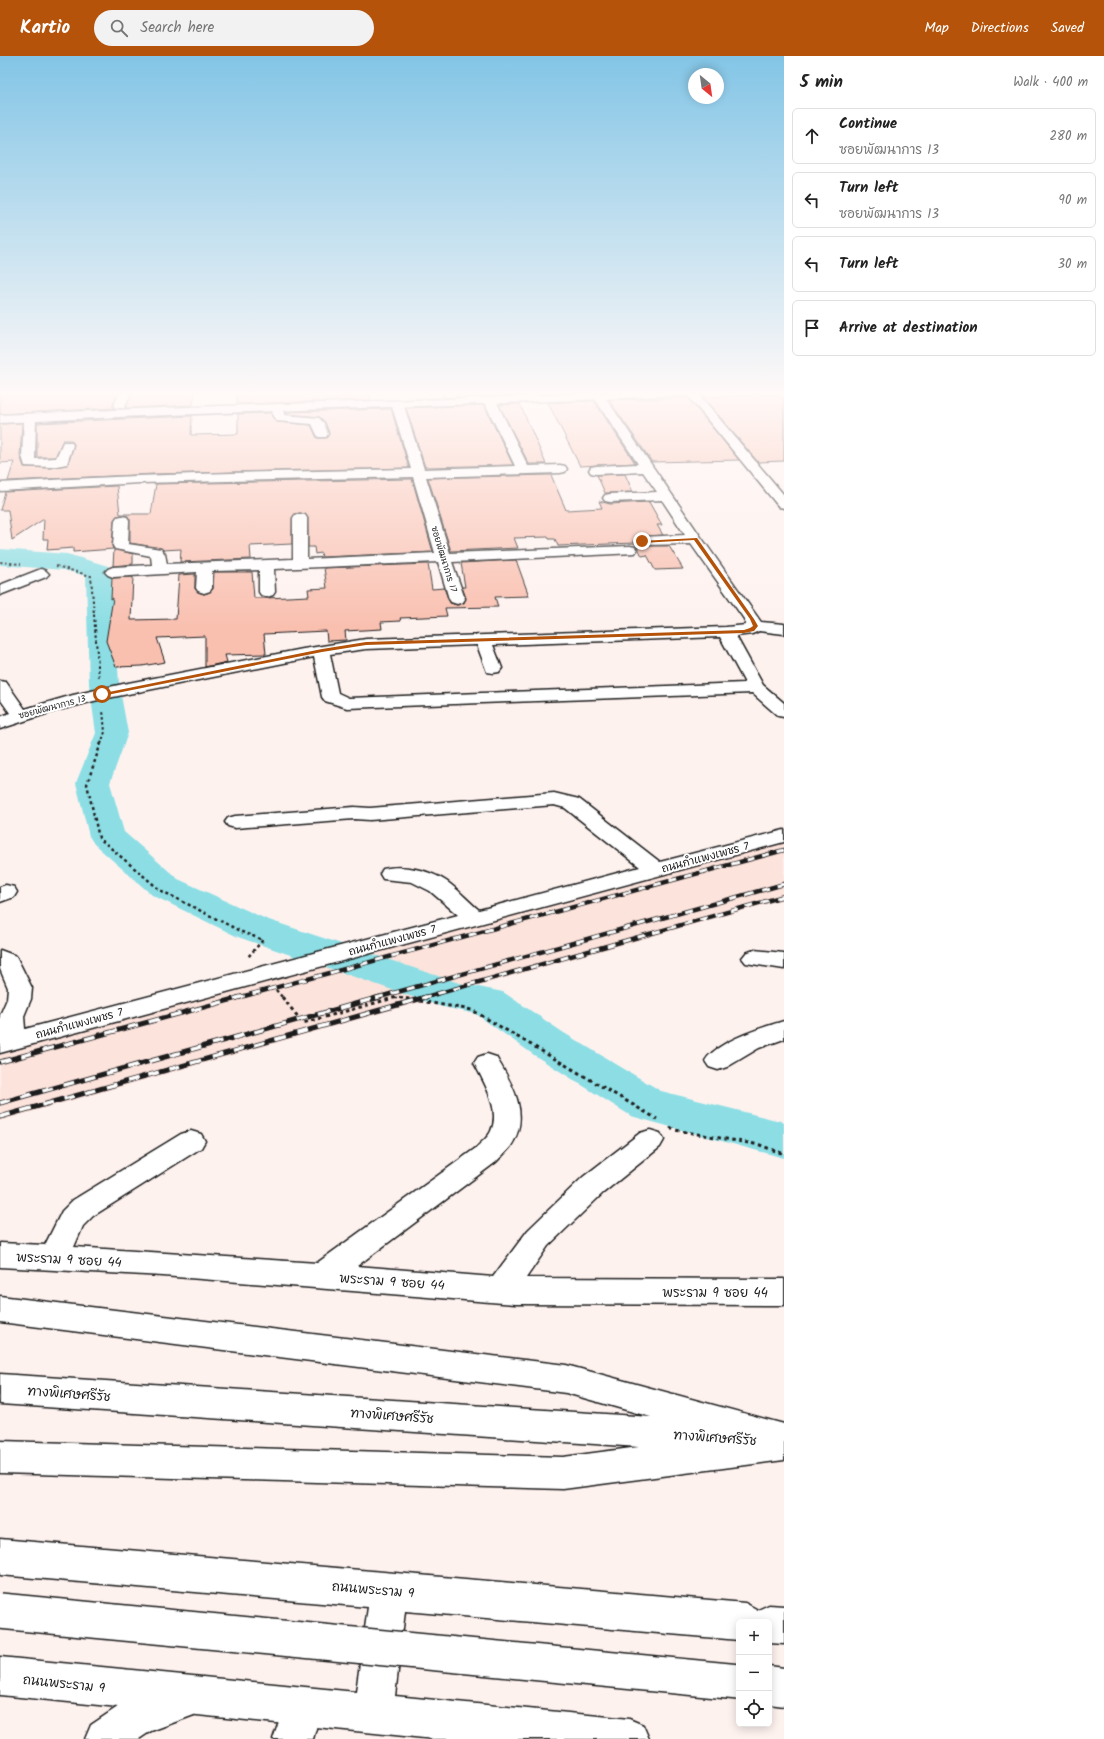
<!DOCTYPE html>
<html lang="en">
<head>
<meta charset="utf-8">
<style>
  :root { --surface:#fff; --page:#f2f2f2; --text:#222; --muted:#767676; --line:#e0e0e0; --accent:#b45309 }
  body { margin:0; font-family:Kalam,"Playpen Sans Thai",sans-serif; background:var(--page); color:var(--text) }
  .controls { position:absolute; right:12px; bottom:12px; display:grid; overflow:hidden; border-radius:6px; box-shadow:0 2px 10px #0003 }
  .controls button { width:36px; height:36px; display:grid; place-items:center; padding:0; border:0; border-bottom:1px solid var(--line); background:var(--surface); color:var(--text); font:20px sans-serif }
  .compass { position:absolute; left:688px; top:12px; width:36px; height:36px; border-radius:50%; background:var(--surface); box-shadow:0 2px 10px #0003; rotate:151deg }
  .stop { position:absolute; width:12px; height:12px; margin:-9px; border:3px solid #b45309; border-radius:50%; background:#fff }
  .stop.end { background:#b45309; border-color:#fff; box-shadow:0 1px 4px #0008 }
  .list { margin:0; padding:0; list-style:none }
  h2 { display:flex; justify-content:space-between; align-items:center; height:52px; margin:0; padding:0 16px; font-size:17px }
  h2 small { font-size:13px; font-weight:400; color:var(--muted) }
  .list li { display:grid; grid-template-columns:26px 1fr auto; gap:12px; align-items:center; box-sizing:border-box; height:56px; margin:0 8px 8px; padding:0 8px; border:1px solid var(--line); border-radius:6px }
  .list b { display:block; font-size:15px; white-space:nowrap }
  .list p { margin:0; font-size:13px; white-space:nowrap; color:var(--muted) }
  .list em { font-size:13px; font-style:normal; color:var(--muted) }
  .icon { flex:none; width:22px; height:22px; fill:none; stroke:currentColor; stroke-width:2; stroke-linecap:round; stroke-linejoin:round }
  .map { position:relative; flex:none; width:784px; height:1683px; overflow:hidden }
  header { display:flex; align-items:center; gap:24px; box-sizing:border-box; height:56px; padding:0 20px; background:var(--accent); color:#fff }
  header strong { font-size:19px }
  nav { display:flex; gap:22px; margin-inline-start:auto; font-size:14px }
  .search { width:280px; height:36px; background:var(--page); display:flex; align-items:center; gap:10px; box-sizing:border-box; padding:0 14px; border-radius:22px; color:var(--muted); font-size:15px }
  main { display:flex }
  aside { flex:1; background:var(--surface) }
  .map>svg:first-child { display:block }
  .built { fill:#fce3dc }
  .lines { fill:none; stroke-linecap:round; stroke-linejoin:round }
  .river { fill:#8cdee4; fill-rule:evenodd }
  .building { fill:#f9c0b0; stroke:#1c1c1c }
  .minor-casing { stroke:#1c1c1c; stroke-width:3 }
  .major-casing { stroke:#1c1c1c; stroke-width:3 }
  .highway-casing { stroke:#1c1c1c; stroke-width:3 }
  .path-far2 { stroke:#1c1c1c; stroke-width:2; stroke-dasharray:2.5 2.5; stroke-linecap:butt }
  .path-far1 { stroke:#1c1c1c; stroke-width:2.5; stroke-dasharray:3 3; stroke-linecap:butt }
  .path { stroke:#1c1c1c; stroke-width:3; stroke-dasharray:3.5 3.5; stroke-linecap:butt }
  .minor { fill:#fff; fill-rule:evenodd }
  .major { fill:#fff; fill-rule:evenodd }
  .highway { fill:#fff; fill-rule:evenodd }
  .rail-far1-casing { stroke:#1c1c1c; stroke-width:4.5 }
  .rail-casing { stroke:#1c1c1c; stroke-width:5 }
  .rail-far1 { stroke:#fff; stroke-width:3; stroke-dasharray:8; stroke-linecap:butt }
  .rail { stroke:#fff; stroke-width:3.5; stroke-dasharray:11; stroke-linecap:butt }
  .highway-bridge-casing { stroke:#1c1c1c; stroke-width:38; stroke-linecap:butt }
  .highway-bridge { stroke:#fff; stroke-width:35 }
  .route { fill:#b45309 }
  .labels { text-anchor:middle; stroke-width:4; stroke-linejoin:round; paint-order:stroke }
  .far-street-label { font-size:9px; fill:#1c1c1c; stroke:#fff }
  .street-label { font-size:11px; fill:#1c1c1c; stroke:#fff }
  .near-street-label { font-size:13px; fill:#1c1c1c; stroke:#fff }
</style>
</head>
<body>
<header>
<strong>Kartio</strong>
<div class="search"><svg class="icon" aria-label="search" viewBox="0 0 24 24"><circle cx="10" cy="10" r="6"/><path d="M15 15l6 6"/></svg>Search here</div>
<nav><a>Map</a><a>Directions</a><a>Saved</a></nav>
</header>
<main>
<div class="map">
<svg width="784" height="1683" viewBox="0 0 784 1683">
  <rect width="100%" height="100%" fill="#fef2ef"/>
  <filter id="ink" filterUnits="userSpaceOnUse"><feTurbulence type="fractalNoise" baseFrequency=".025" numOctaves="2"/><feDisplacementMap in="SourceGraphic" scale="8" xChannelSelector="R" yChannelSelector="G"/><feConvolveMatrix kernelMatrix="1 2 1 2 8 2 1 2 1" color-interpolation-filters="sRGB"/></filter>
  <g filter="url(#ink)">
    <path class="built" d="M 784,784 L 784,843 L 0,1065 L 0,990 Z"/>
    <g class="lines">
      <path class="river" d="M 0,493 L 67,498 L 108,510 L 112,516 L 119,628 L 128,677 L 110,727 L 124,776 L 178,823 L 266,863 L 459,927 L 503,936 L 564,977 L 661,1035 L 784,1066 L 784,1102 L 631,1060 L 534,999 L 476,958 L 439,950 L 238,881 L 152,839 L 94,788 L 89,780 L 76,727 L 96,677 L 89,628 L 86,520 L 64,514 L 0,509 Z"/>
    </g>
    <path class="building" d="M 0,335 L 118,335 L 113,349 L 114,352 L 0,358 Z
      M 133,335 L 195,335 L 193,349 L 126,352 Z
      M 237,335 L 371,335 L 370,344 L 237,348 Z
      M 778,338 L 784,343 L 784,405 L 758,406 L 703,341 Z
      M 688,342 L 739,404 L 652,406 L 609,344 Z
      M 593,345 L 594,345 L 635,407 L 580,410 L 548,347 Z
      M 520,348 L 546,408 L 529,408 L 499,349 Z
      M 484,349 L 513,409 L 425,411 L 406,352 Z
      M 391,353 L 409,412 L 154,418 L 8,425 L 14,406 L 0,407 L 0,368 L 22,367 L 20,400 L 24,411 L 51,412 L 68,408 L 74,388 L 71,384 L 63,384 L 55,401 L 37,401 L 37,367 L 192,360 L 191,379 L 238,378 L 238,358 L 271,357 L 272,361 L 277,366 L 311,369 L 317,382 L 326,382 L 329,377 L 325,366 L 320,361 L 286,358 L 286,356 Z
      M 625,418 L 633,436 L 605,437 L 597,419 Z
      M 551,419 L 566,454 L 602,452 L 599,445 L 610,448 L 649,446 L 662,469 L 657,469 L 663,479 L 637,481 L 634,484 L 635,487 L 558,490 L 555,483 L 549,483 L 548,481 L 514,482 L 518,492 L 451,495 L 428,422 Z
      M 412,423 L 433,496 L 322,501 L 321,497 L 315,498 L 314,491 L 308,491 L 308,462 L 305,458 L 300,457 L 295,458 L 292,462 L 292,488 L 250,490 L 251,503 L 180,506 L 181,493 L 163,494 L 161,492 L 130,487 L 130,464 L 128,460 L 122,459 L 117,460 L 114,464 L 112,490 L 113,493 L 73,496 L 73,492 L 47,494 L 48,483 L 43,483 L 44,463 L 12,484 L 8,454 L 0,454 L 5,436 L 117,430 L 120,458 L 151,458 L 156,428 Z
      M 637,490 L 669,490 L 683,513 L 655,514 L 647,499 L 642,500 Z
      M 114,493 L 133,498 L 133,508 L 113,510 Z
      M 516,504 L 529,540 L 495,541 L 498,551 L 445,552 L 447,560 L 400,562 L 401,565 L 381,566 L 382,573 L 345,575 L 346,584 L 327,585 L 326,575 L 264,578 L 266,598 L 225,599 L 227,606 L 205,611 L 205,580 L 157,582 L 165,606 L 142,610 L 116,611 L 106,585 L 113,542 L 111,543 L 112,522 L 133,521 L 131,564 L 176,563 L 179,519 L 195,518 L 195,533 L 198,536 L 204,538 L 210,536 L 213,533 L 214,516 L 252,516 L 254,542 L 267,542 L 309,540 L 308,533 L 327,532 L 324,512 L 428,508 L 432,533 L 444,532 L 450,547 L 457,549 L 464,547 L 466,542 L 462,531 L 465,531 L 461,507 Z"/>
    <g class="lines">
      <g class="minor-casing">
        <path id="minor" d="M 120,335 L 132,335 L 124,352 L 116,352 L 114,350 Z
          M 442,335 L 454,335 L 456,339 L 454,341 L 446,341 Z
          M 529,335 L 541,335 L 542,336 L 540,338 C 535,340 532,339 529,335 Z
          M 684,335 L 696,335 L 784,439 L 784,452 L 779,451 Z
          M 599,337 L 603,338 L 701,481 L 761,566 L 784,568 L 784,578 L 759,575 L 752,578 L 736,580 L 763,629 L 784,647 L 784,661 L 778,660 L 752,637 L 347,652 L 325,645 L 322,641 L 314,601 L 98,644 L 55,655 L 0,673 L 0,661 L 10,657 L 0,643 L 0,625 L 6,626 L 25,653 L 73,639 L 123,628 L 303,593 L 366,583 L 726,571 L 746,569 L 744,563 L 691,488 L 642,489 L 637,488 L 635,485 L 637,482 L 642,481 L 685,479 L 662,444 L 610,446 L 605,445 L 603,442 L 605,439 L 610,438 L 657,436 L 643,416 L 596,418 L 591,417 L 589,414 L 591,411 L 596,410 L 638,408 L 593,340 L 595,338 ZM 720,581 L 745,627 L 349,642 L 338,637 L 330,598 L 366,593 L 477,589 L 487,616 L 493,617 L 499,616 L 502,612 L 493,589 Z
          M 490,342 L 494,343 L 496,345 L 528,410 L 560,409 L 565,410 L 567,413 L 565,416 L 560,417 L 426,421 L 450,497 L 630,490 L 635,491 L 637,494 L 635,497 L 452,506 L 465,543 L 463,546 L 457,548 L 451,546 L 449,543 L 438,506 L 274,513 L 275,536 L 273,539 L 267,541 L 261,539 L 259,536 L 259,514 L 212,515 L 212,532 L 210,535 L 204,537 L 198,535 L 196,532 L 197,516 L 113,521 L 108,519 L 105,516 L 108,513 L 113,511 L 152,509 L 151,500 L 115,493 L 113,490 L 115,464 L 117,461 L 122,460 L 127,461 L 129,464 L 128,488 L 161,493 L 165,498 L 167,508 L 293,503 L 293,462 L 295,459 L 300,458 L 305,459 L 307,462 L 307,503 L 435,497 L 413,421 L 140,427 L 0,435 L 0,427 C 137,418 274,416 411,413 L 391,347 L 393,345 L 401,345 L 403,347 L 424,413 L 515,410 L 484,345 L 486,343 Z
          M 278,348 L 282,349 L 285,359 L 319,362 L 324,367 L 328,378 L 326,381 L 318,381 L 312,368 L 277,365 L 273,360 L 272,352 L 274,349 Z
          M 30,358 L 34,359 L 36,362 L 35,403 L 56,402 L 63,386 L 71,386 L 73,389 L 67,408 L 51,411 L 25,410 L 22,400 L 24,362 L 26,359 Z
          M 41,513 L 46,515 L 49,518 L 46,521 L 0,539 L 0,529 Z
          M 554,737 L 579,743 L 660,806 L 784,774 L 784,786 L 0,997 L 0,959 L 7,943 L 8,932 L 0,913 L 0,894 L 16,900 L 32,932 L 31,943 L 24,960 L 25,973 L 458,859 L 430,835 L 412,826 L 383,823 L 380,818 L 383,813 C 403,808 429,814 446,825 C 458,833 468,845 479,854 L 640,811 L 565,752 L 554,749 L 370,764 L 354,763 L 235,772 L 228,770 L 225,766 L 228,762 L 235,760 L 354,751 L 370,752 Z
          M 6,829 L 14,831 L 17,836 L 14,841 L 0,846 L 0,831 Z
          M 754,894 L 784,897 L 784,913 L 746,907 L 742,902 L 746,897 Z
          M 784,965 L 784,983 L 759,992 L 727,1011 L 718,1014 L 709,1011 L 705,1005 C 716,986 763,971 784,965 Z
          M 487,998 L 496,1001 C 513,1029 531,1059 511,1090 C 507,1096 500,1101 496,1106 L 357,1210 L 493,1221 L 528,1174 L 583,1121 L 640,1077 L 650,1074 L 660,1077 L 664,1084 L 660,1091 L 603,1137 L 548,1190 L 526,1222 L 784,1223 L 784,1249 L 515,1248 L 163,1220 L 0,1211 L 0,1187 L 45,1189 L 62,1155 L 73,1144 L 181,1078 L 191,1075 L 201,1078 L 205,1085 L 201,1092 L 93,1160 L 83,1170 L 74,1191 L 317,1207 L 476,1092 C 481,1086 488,1082 491,1075 C 501,1054 484,1026 474,1007 L 478,1001 Z
          M 180,1626 L 194,1631 L 199,1645 L 194,1659 L 151,1675 L 139,1683 L 85,1683 L 91,1669 L 125,1646 Z
          M 303,1632 L 317,1637 L 322,1651 L 313,1683 L 273,1683 L 289,1637 Z"/>
      </g>
      <g class="major-casing">
        <path id="major" d="M 635,335 L 706,335 L 704,337 L 700,338 C 467,351 233,354 0,367 L 0,359 C 211,348 423,346 635,335 Z
          M 0,1483 L 745,1547 L 758,1554 L 769,1549 L 784,1550 L 784,1588 L 769,1587 L 769,1566 L 739,1566 L 739,1584 L 405,1555 L 395,1640 L 629,1663 L 643,1669 L 649,1683 L 434,1683 L 0,1639 L 0,1601 L 356,1636 L 368,1551 L 0,1519 Z"/>
      </g>
      <g class="highway-casing">
        <path id="highway" d="M 0,1240 L 566,1309 L 784,1368 L 784,1404 L 563,1433 L 0,1417 L 0,1385 L 563,1401 L 639,1391 L 0,1348 L 0,1318 L 651,1361 L 566,1337 L 0,1266 Z
          M 769,1610 L 784,1612 L 784,1650 L 769,1648 Z"/>
      </g>
      <path class="path-far2" d="M 0,506 L 21,508
        M 56,510 L 91,520 L 99,623
        M 101,688 L 105,676 L 103,654"/>
      <path class="path-far1" d="M 101,687 L 87,728 L 99,782 L 160,834 L 242,876 L 263,884 L 248,901 L 249,902
        M 276,934 L 283,942
        M 394,942 L 403,942"/>
      <path class="path" d="M 282,941 L 303,967 L 397,941 L 472,954 L 657,1063
        M 670,1071 L 675,1074 L 760,1089 L 784,1098"/>
      <use href="#minor" class="minor"/>
      <use href="#major" class="major"/>
      <use href="#highway" class="highway"/>
      <g class="rail-far1-casing">
        <path id="rail-far1" d="M 237,942 L 784,794
          M 376,942 L 784,828
          M 422,942 L 784,840"/>
      </g>
      <g class="rail-casing">
        <path id="rail" d="M 0,1006 L 241,941
          M 0,1047 L 380,941
          M 0,1061 L 426,941"/>
      </g>
      <use href="#rail-far1" class="rail-far1"/>
      <use href="#rail" class="rail"/>
      <g class="highway-bridge-casing">
        <path id="highway-bridge" d="M 0,1555 L 739,1626"/>
      </g>
      <use href="#highway-bridge" class="highway-bridge"/>
    </g>
  </g>
  <linearGradient id="sky" x2="0" y2="1"><stop stop-color="#83c5e6"/><stop offset="0.59" stop-color="#fff9f8"/><stop offset="1" stop-color="#fff9f8" stop-opacity="0"/></linearGradient>
  <rect width="784" height="571" fill="url(#sky)"/>
  <path class="route" d="M 697,482 L 754,563 L 758,570 L 754,575 L 744,577 L 366,589 L 322,596 L 102,640 L 99,638 L 322,593 L 366,586 L 744,574 L 750,572 L 753,570 L 750,563 L 694,484 L 642,487 L 640,485 Z"/>
  <g class="labels">
    <g class="far-street-label">
      <text transform="translate(444 503) rotate(73)" y="3">ซอยพัฒนาการ 17</text>
      <text transform="translate(52 651) rotate(-15)" y="3">ซอยพัฒนาการ 13</text>
    </g>
    <g class="street-label">
      <text transform="translate(705 801) rotate(-15)" y="4">ถนนกำแพงเพชร 7</text>
      <text transform="translate(392 884) rotate(-15)" y="4">ถนนกำแพงเพชร 7</text>
      <text transform="translate(79 967) rotate(-15)" y="4">ถนนกำแพงเพชร 7</text>
    </g>
    <g class="near-street-label">
      <text transform="translate(69 1203) rotate(3)" y="5">พระราม 9 ซอย 44</text>
      <text transform="translate(392 1225) rotate(4)" y="5">พระราม 9 ซอย 44</text>
      <text x="715" y="1241">พระราม 9 ซอย 44</text>
      <text transform="translate(69 1337) rotate(4)" y="5">ทางพิเศษศรีรัช</text>
      <text transform="translate(392 1359) rotate(4)" y="5">ทางพิเศษศรีรัช</text>
      <text transform="translate(715 1381) rotate(4)" y="5">ทางพิเศษศรีรัช</text>
      <text transform="translate(373 1533) rotate(5)" y="5">ถนนพระราม 9</text>
      <text transform="translate(64 1627) rotate(6)" y="5">ถนนพระราม 9</text>
    </g>
  </g>
</svg>
<div class="controls">
<button>+</button>
<button>−</button>
<button><svg class="icon" aria-label="locate" viewBox="0 0 24 24"><circle cx="12" cy="12" r="6"/><path d="M12 2v4M12 18v4M2 12h4M18 12h4"/></svg></button>
</div>
<svg class="compass" viewBox="-18 -18 36 36"><path d="M0-13l5 13h-10z" fill="#e53935"/><path d="M0 13l5-13h-10z" fill="#767676"/></svg>
<div class="stop" style="left:102px;top:638px"></div>
<div class="stop end" style="left:642px;top:485px"></div>
</div>
<aside>
<h2>5 min<small>Walk · 400 m</small></h2>
<ul class="list">
<li><svg class="icon" aria-label="ahead" viewBox="0 0 24 24"><path d="M12 20V5M6 11l6-6 6 6"/></svg><div><b>Continue</b><p>ซอยพัฒนาการ 13</p></div><em>280 m</em></li>
<li><svg class="icon" aria-label="left" viewBox="0 0 24 24"><path d="M17 20v-9H6M10 6l-5 5 5 5"/></svg><div><b>Turn left</b><p>ซอยพัฒนาการ 13</p></div><em>90 m</em></li>
<li><svg class="icon" aria-label="left" viewBox="0 0 24 24"><path d="M17 20v-9H6M10 6l-5 5 5 5"/></svg><div><b>Turn left</b></div><em>30 m</em></li>
<li><svg class="icon" aria-label="arrive" viewBox="0 0 24 24"><path d="M6 21V4h12l-3 4 3 4H6"/></svg><div><b>Arrive at destination</b></div></li>
</ul>
</aside>
</main>
</body>
</html>
